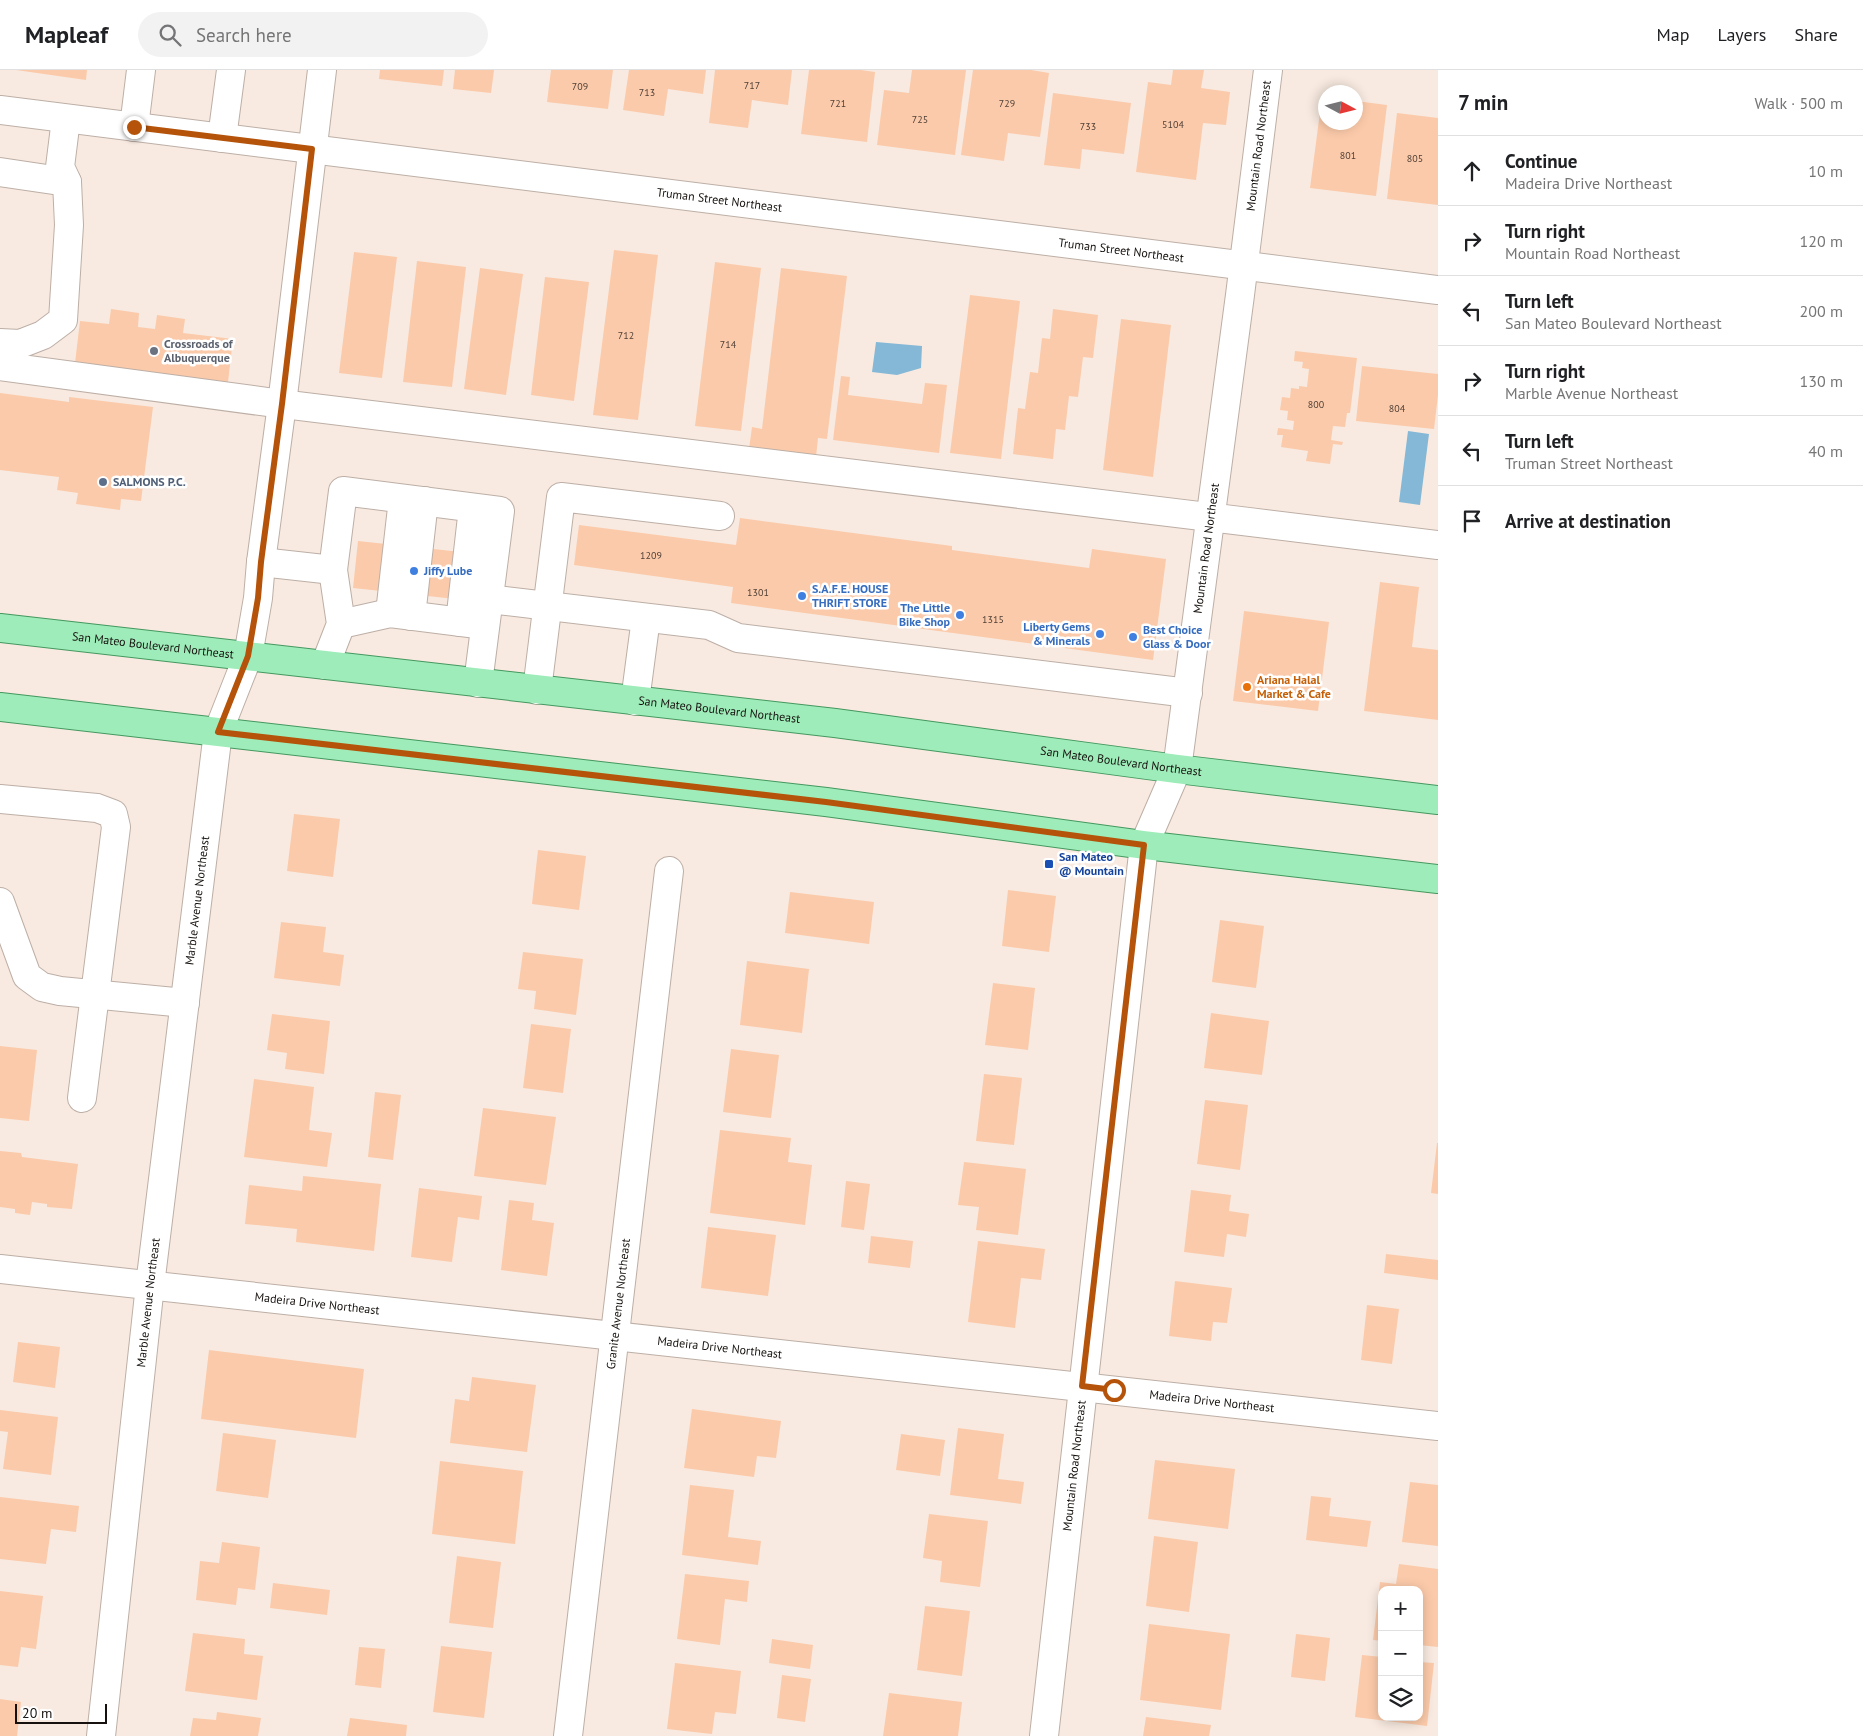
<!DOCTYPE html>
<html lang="en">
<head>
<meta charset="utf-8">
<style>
  :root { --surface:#fff; --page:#f2f2f2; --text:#202124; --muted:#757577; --line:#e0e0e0 }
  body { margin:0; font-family:"PT Sans",sans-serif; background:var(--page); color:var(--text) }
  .controls { position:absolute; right:15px; bottom:15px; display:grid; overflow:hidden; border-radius:10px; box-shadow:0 2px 12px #0003 }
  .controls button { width:45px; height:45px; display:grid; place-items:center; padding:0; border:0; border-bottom:1px solid var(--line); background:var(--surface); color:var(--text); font:25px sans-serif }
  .compass { position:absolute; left:1318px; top:15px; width:45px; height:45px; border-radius:50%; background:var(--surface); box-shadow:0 2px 12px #0003; rotate:97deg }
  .scale { position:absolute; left:15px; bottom:12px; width:92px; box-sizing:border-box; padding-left:5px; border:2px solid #16110e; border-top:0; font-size:14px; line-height:18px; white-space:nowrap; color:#16110e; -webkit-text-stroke:4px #fff; paint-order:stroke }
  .stop { position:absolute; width:15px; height:15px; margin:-11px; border:4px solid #b45309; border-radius:50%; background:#fff }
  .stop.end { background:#b45309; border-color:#fff; box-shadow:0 1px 5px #0008 }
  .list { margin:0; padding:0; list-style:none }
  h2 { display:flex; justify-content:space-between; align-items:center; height:65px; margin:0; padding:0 20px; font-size:21px }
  h2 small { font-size:16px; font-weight:400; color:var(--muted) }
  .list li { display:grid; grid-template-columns:32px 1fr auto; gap:15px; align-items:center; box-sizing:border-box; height:70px; padding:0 20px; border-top:1px solid var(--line) }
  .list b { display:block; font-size:19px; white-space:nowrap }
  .list p { margin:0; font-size:16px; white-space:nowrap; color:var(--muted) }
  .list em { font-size:16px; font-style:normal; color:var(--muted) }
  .icon { flex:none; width:28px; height:28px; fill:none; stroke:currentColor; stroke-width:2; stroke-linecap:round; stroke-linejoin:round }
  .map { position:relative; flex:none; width:1438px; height:1666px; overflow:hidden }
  header { display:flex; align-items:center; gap:30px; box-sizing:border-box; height:70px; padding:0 25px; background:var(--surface); border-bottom:1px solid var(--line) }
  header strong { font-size:24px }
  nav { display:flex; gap:28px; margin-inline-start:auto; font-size:18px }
  .search { width:350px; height:45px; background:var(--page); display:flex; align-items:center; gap:12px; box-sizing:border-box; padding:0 18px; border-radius:28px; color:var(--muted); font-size:19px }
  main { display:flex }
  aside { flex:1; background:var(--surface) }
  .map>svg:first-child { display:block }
  .water { fill:#84b8d6 }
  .building { fill:#fbcaaa }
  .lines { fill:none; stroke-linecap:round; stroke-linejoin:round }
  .minor-casing { stroke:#bdafa6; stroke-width:30 }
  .major-casing { stroke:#44975f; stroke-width:30 }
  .minor { stroke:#fff; stroke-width:28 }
  .major { stroke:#9eecb9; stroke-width:28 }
  .route { stroke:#b45309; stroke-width:6 }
  .worship-dot { fill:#6b7280; stroke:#fff; stroke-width:2 }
  .service-dot { fill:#5c6f8a; stroke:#fff; stroke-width:2 }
  .shop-dot { fill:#3f7fe0; stroke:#fff; stroke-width:2 }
  .food-dot { fill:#e8710a; stroke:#fff; stroke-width:2 }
  .transit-dot { fill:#1a4fb4; stroke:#fff; stroke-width:2 }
  .labels { text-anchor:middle; stroke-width:5; stroke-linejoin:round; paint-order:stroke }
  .number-label { font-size:10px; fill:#4f3f35 }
  .street-label { font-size:12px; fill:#16110e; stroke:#fff }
  .worship-label { font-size:12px; font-weight:bold; fill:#5b616d; stroke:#fff; text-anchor:start }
  .service-label { font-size:12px; font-weight:bold; fill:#4e5e75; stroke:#fff; text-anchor:start }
  .shop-label { font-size:12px; font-weight:bold; fill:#366cbe; stroke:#fff; text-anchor:start }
  .food-label { font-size:12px; font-weight:bold; fill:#c56008; stroke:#fff; text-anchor:start }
  .transit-label { font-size:12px; font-weight:bold; fill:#164399; stroke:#fff; text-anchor:start }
</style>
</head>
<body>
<header>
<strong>Mapleaf</strong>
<div class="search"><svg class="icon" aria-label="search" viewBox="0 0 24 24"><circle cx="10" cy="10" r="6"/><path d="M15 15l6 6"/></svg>Search here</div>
<nav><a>Map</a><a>Layers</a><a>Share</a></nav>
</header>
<main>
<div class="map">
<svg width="1438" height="1666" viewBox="0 0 1438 1666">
  <rect width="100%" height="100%" fill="#f8eae0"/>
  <path class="water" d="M 876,272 L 922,276 L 921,298 L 897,305 L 872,302 Z
    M 1408,361 L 1429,364 L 1420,435 L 1399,432 Z"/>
  <path class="building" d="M 16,0 L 87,0 L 86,10 Z
    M 380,0 L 444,0 L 442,16 L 379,9 Z
    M 455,0 L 494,0 L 491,23 L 453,19 Z
    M 551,0 L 613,0 L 608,39 L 547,32 Z
    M 629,0 L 706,0 L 703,24 L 668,19 L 664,46 L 623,40 Z
    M 715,0 L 792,0 L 788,35 L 752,30 L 748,58 L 709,53 Z
    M 809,0 L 861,0 L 875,2 L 867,72 L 801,64 Z
    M 912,0 L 966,0 L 955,85 L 877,75 L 884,20 L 909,23 Z
    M 973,0 L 1031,0 L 1049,3 L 1040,67 L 1008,63 L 1004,91 L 961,85 Z
    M 1173,0 L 1204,0 L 1201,18 L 1230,22 L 1226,55 L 1203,53 L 1196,110 L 1136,102 L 1148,12 L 1171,15 Z
    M 1053,23 L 1131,33 L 1124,84 L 1082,79 L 1080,99 L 1044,95 Z
    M 1322,27 L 1326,27 L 1326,52 L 1356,52 L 1356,31 L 1387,35 L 1376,126 L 1310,118 Z
    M 1397,43 L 1438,48 L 1438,135 L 1387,129 Z
    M 614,180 L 658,185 L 638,350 L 593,345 Z
    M 354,182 L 397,187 L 382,308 L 339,303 Z
    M 417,191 L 466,197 L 452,317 L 403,312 Z
    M 715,192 L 761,198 L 741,361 L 695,356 Z
    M 480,198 L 523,204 L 506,325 L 464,319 Z
    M 781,198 L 847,206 L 827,369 L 818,368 L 816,387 L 749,379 L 752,357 L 762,359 Z
    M 545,207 L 589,212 L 574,331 L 531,325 Z
    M 970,225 L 1020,231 L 1001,389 L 950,383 Z
    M 111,239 L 139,243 L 138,257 L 155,259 L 157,245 L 185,249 L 183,263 L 233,269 L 228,312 L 75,293 L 80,251 L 109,254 Z
    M 1053,239 L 1098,245 L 1093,288 L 1083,287 L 1078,327 L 1069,326 L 1065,360 L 1056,359 L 1053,389 L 1013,384 L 1018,338 L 1025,339 L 1030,302 L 1038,303 L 1042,268 L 1050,269 Z
    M 1121,249 L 1171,255 L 1153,407 L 1103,400 Z
    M 1295,281 L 1357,288 L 1350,343 L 1347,343 L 1345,357 L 1333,356 L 1331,370 L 1343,372 L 1342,375 L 1333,374 L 1330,394 L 1306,391 L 1308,381 L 1281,377 L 1283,365 L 1277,365 L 1278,358 L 1293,360 L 1294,351 L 1287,350 L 1288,341 L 1280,340 L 1282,327 L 1290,328 L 1291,318 L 1299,319 L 1299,316 L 1307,317 L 1309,299 L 1302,298 L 1303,292 L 1294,291 Z
    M 1362,296 L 1438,304 L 1438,325 L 1434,359 L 1356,351 Z
    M 841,306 L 850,307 L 848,325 L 922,334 L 925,313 L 947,315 L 939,383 L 833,370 Z
    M 0,323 L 69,332 L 69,327 L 153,337 L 141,431 L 121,429 L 120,440 L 76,434 L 78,423 L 57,420 L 59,407 L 0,400 Z
    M 740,448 L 952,476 L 952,480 L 1089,498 L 1092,479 L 1166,489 L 1153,590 L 731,533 L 733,517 L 574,495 L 579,455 L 736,475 Z
    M 358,471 L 480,484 L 474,531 L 353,518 Z
    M 1380,512 L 1419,517 L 1412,577 L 1438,580 L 1438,650 L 1364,641 Z
    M 1244,541 L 1329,552 L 1318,641 L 1233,631 Z
    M 294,744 L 340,749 L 333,807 L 287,801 Z
    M 538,780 L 586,786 L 579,840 L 532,834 Z
    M 1008,820 L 1056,826 L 1049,882 L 1002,876 Z
    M 790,822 L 874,832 L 869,874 L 785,863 Z
    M 1220,850 L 1264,856 L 1256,918 L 1212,912 Z
    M 281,852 L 326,857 L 323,882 L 344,885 L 340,916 L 274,908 Z
    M 523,882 L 583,889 L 576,945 L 534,939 L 536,921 L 518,919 Z
    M 747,891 L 809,899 L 802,963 L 740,955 Z
    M 993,913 L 1035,918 L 1028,980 L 985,975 Z
    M 1211,943 L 1269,951 L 1262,1005 L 1204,998 Z
    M 272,944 L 330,951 L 324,1004 L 285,999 L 287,983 L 267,980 Z
    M 531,954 L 571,959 L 563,1023 L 523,1018 Z
    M 0,976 L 37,980 L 29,1051 L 0,1048 Z
    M 731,979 L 779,985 L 771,1048 L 723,1042 Z
    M 984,1004 L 1022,1008 L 1014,1075 L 976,1071 Z
    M 254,1009 L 314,1017 L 309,1060 L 332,1063 L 327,1097 L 244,1087 Z
    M 375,1022 L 401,1025 L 393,1090 L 368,1087 Z
    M 1205,1030 L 1248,1035 L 1240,1100 L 1197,1094 Z
    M 483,1038 L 556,1047 L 546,1115 L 474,1106 Z
    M 720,1060 L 791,1068 L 788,1092 L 812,1095 L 805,1155 L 710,1143 Z
    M 1437,1073 L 1438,1073 L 1438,1124 L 1431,1123 Z
    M 0,1081 L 21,1083 L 22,1087 L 78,1094 L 72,1139 L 47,1137 L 47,1134 L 32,1132 L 30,1145 L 15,1143 L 15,1139 L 0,1137 Z
    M 964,1092 L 1026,1099 L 1018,1165 L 976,1160 L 979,1137 L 958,1135 Z
    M 303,1106 L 381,1114 L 374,1181 L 296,1172 L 297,1159 L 245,1154 L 249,1115 L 302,1121 Z
    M 846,1111 L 870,1114 L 864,1160 L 841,1157 Z
    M 419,1118 L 482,1126 L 479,1150 L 458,1147 L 452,1192 L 411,1187 Z
    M 1191,1120 L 1231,1125 L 1229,1141 L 1249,1144 L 1246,1167 L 1227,1164 L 1224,1187 L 1184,1182 Z
    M 509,1130 L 534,1133 L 532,1150 L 554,1153 L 547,1206 L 501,1200 Z
    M 708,1157 L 776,1165 L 768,1226 L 701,1218 Z
    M 871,1166 L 913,1171 L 910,1198 L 868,1193 Z
    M 978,1171 L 1045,1179 L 1041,1210 L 1021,1208 L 1015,1258 L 968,1252 Z
    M 1386,1184 L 1438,1190 L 1438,1210 L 1384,1203 Z
    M 1175,1211 L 1232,1218 L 1227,1253 L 1213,1252 L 1211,1271 L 1169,1266 Z
    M 1367,1235 L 1399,1239 L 1392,1294 L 1361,1290 Z
    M 18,1272 L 60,1277 L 55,1318 L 13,1312 Z
    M 209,1280 L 364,1299 L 356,1368 L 201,1349 Z
    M 472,1307 L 536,1315 L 527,1382 L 450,1373 L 455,1329 L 469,1331 Z
    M 692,1339 L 781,1351 L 776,1388 L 757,1386 L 754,1407 L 684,1398 Z
    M 0,1340 L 58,1347 L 51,1405 L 3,1399 L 8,1362 L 0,1361 Z
    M 958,1358 L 1004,1364 L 998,1409 L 1024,1412 L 1021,1434 L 950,1425 Z
    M 223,1363 L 276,1370 L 268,1428 L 216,1421 Z
    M 901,1364 L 945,1370 L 940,1406 L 896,1400 Z
    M 1155,1390 L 1235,1399 L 1228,1459 L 1148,1449 Z
    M 440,1391 L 523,1401 L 515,1474 L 432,1464 Z
    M 1410,1412 L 1438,1415 L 1438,1476 L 1402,1472 Z
    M 690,1415 L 734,1420 L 728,1467 L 761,1471 L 758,1495 L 682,1485 Z
    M 1311,1426 L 1331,1428 L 1329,1446 L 1371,1451 L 1367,1477 L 1306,1470 Z
    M 0,1427 L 79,1436 L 76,1462 L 51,1459 L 46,1494 L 0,1489 Z
    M 929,1444 L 988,1451 L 980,1517 L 940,1512 L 942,1491 L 923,1488 Z
    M 1154,1466 L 1198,1472 L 1189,1542 L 1146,1536 Z
    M 222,1472 L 260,1477 L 255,1520 L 238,1518 L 236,1535 L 196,1530 L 200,1491 L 219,1493 Z
    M 457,1486 L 501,1492 L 493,1558 L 449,1553 Z
    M 1399,1494 L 1438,1499 L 1438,1577 L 1419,1575 L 1419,1520 L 1382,1520 L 1382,1571 L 1373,1570 L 1380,1512 L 1396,1514 Z
    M 685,1504 L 749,1511 L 747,1532 L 725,1529 L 720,1575 L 677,1569 Z
    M 273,1513 L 330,1520 L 327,1545 L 270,1538 Z
    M 0,1521 L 43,1526 L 36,1579 L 21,1577 L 18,1597 L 0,1595 Z
    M 925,1536 L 970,1541 L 962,1606 L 917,1600 Z
    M 1149,1554 L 1230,1564 L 1221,1640 L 1140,1630 Z
    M 193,1563 L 245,1569 L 244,1584 L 263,1586 L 257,1630 L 185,1621 Z
    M 1296,1564 L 1330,1568 L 1325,1611 L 1291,1607 Z
    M 772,1569 L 813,1575 L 810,1599 L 769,1593 Z
    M 441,1576 L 492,1582 L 484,1648 L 433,1642 Z
    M 359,1577 L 385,1579 L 381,1618 L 355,1615 Z
    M 1362,1585 L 1382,1587 L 1382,1647 L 1419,1647 L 1419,1592 L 1434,1593 L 1427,1656 L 1355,1647 Z
    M 675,1593 L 741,1601 L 736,1644 L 715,1642 L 712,1664 L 667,1659 Z
    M 782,1605 L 811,1609 L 805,1652 L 777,1648 Z
    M 889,1623 L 962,1632 L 958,1666 L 883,1666 Z
    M 0,1629 L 21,1632 L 17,1666 L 0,1666 Z
    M 217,1642 L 261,1648 L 258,1666 L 190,1666 L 193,1648 L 216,1650 Z
    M 1146,1647 L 1211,1655 L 1209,1666 L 1143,1666 Z
    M 350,1648 L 407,1655 L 406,1666 L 347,1666 Z"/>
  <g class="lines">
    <g class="minor-casing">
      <g id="minor">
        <path id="s1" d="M 0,40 L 1438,220"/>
        <path d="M 134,57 L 141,0"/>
        <path d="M 222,68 L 231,0"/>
        <path d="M 0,102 L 67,112"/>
        <path d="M 0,273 L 20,274 L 43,265 L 63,250 L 69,155 L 67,112 L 60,97 L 66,49"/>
        <path d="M 0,296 L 282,334 L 1438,475"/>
        <path d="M 261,492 L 333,500"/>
        <path d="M 489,529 L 709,555 L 738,568 L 1188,623"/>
        <path d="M 390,543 L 403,429"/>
        <path d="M 411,546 L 424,431"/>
        <path d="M 460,552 L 473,438"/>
        <path d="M 341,554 L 390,543 L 485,555"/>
        <path d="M 325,595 L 341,554 L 333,500 L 343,421 L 500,441 L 478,613"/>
        <path d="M 537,620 L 561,427 L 720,446"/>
        <path d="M 635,631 L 646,548"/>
        <path d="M 0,729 L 97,738 L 113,744 L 116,757 L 82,1028"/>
        <path d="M 0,832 L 27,906 L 42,917 L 60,921 L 185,933"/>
        <path id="s2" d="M 0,1199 L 1438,1356"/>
        <path id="s3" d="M 101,1666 L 150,1215 L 218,662 L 248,586 L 258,528 L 261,492 L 282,334 L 322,0"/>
        <path id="s4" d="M 568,1666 L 669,801"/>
        <path id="s5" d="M 1044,1666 L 1144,775 L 1177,699 L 1240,225 L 1268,0"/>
      </g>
    </g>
    <g class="major-casing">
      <g id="major">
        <path id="s6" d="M 0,558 L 835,653 L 1177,699 L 1438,730"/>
        <path d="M 0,637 L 826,732 L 1144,775 L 1438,809"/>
      </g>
    </g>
    <use href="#minor" class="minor"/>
    <use href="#major" class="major"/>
  </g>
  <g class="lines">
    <path class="route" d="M 134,57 L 312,79 L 282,334 L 261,492 L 258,528 L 248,586 L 218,662 L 826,732 L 1144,775 L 1082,1316 L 1114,1320"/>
  </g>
  <circle class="worship-dot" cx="154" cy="281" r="5"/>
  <circle class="service-dot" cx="103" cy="412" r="5"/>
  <g class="shop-dot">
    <circle cx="414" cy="501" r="5"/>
    <circle cx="802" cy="526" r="5"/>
    <circle cx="960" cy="545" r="5"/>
    <circle cx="1100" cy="564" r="5"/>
    <circle cx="1133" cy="567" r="5"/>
  </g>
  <circle class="food-dot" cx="1247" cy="617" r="5"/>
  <rect class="transit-dot" x="1044" y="789" width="10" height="10" rx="2.5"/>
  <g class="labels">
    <g class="number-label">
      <text x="752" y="19">717</text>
      <text x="580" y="20">709</text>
      <text x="647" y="26">713</text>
      <text x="838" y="37">721</text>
      <text x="1007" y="37">729</text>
      <text x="920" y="53">725</text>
      <text x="1173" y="58">5104</text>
      <text x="1088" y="60">733</text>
      <text x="1348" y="89">801</text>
      <text x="1415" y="92">805</text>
      <text x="626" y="269">712</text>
      <text x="728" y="278">714</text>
      <text x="1316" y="338">800</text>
      <text x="1397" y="342">804</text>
      <text x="651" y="489">1209</text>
      <text x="758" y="526">1301</text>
      <text x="993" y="553">1315</text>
    </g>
    <g class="street-label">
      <text dy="4" stroke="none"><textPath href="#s5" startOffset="1608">Mountain Road Northeast</textPath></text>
      <text dy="4" stroke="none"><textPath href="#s1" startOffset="725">Truman Street Northeast</textPath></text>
      <text dy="4" stroke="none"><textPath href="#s1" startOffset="1130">Truman Street Northeast</textPath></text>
      <text dy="4" stroke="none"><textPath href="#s5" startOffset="1202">Mountain Road Northeast</textPath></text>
      <text dy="4" stroke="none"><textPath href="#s6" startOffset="154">San Mateo Boulevard Northeast</textPath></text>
      <text dy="4" stroke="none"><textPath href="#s6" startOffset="724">San Mateo Boulevard Northeast</textPath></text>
      <text dy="4" stroke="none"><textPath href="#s6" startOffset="1129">San Mateo Boulevard Northeast</textPath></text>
      <text dy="4" stroke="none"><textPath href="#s3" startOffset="841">Marble Avenue Northeast</textPath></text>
      <text dy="4" stroke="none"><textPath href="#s3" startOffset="436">Marble Avenue Northeast</textPath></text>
      <text dy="4" stroke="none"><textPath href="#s2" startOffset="319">Madeira Drive Northeast</textPath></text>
      <text dy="4" stroke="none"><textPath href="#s4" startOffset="435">Granite Avenue Northeast</textPath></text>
      <text dy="4" stroke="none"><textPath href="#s2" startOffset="724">Madeira Drive Northeast</textPath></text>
      <text dy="4" stroke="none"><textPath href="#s2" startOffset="1219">Madeira Drive Northeast</textPath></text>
      <text dy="4" stroke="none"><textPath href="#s5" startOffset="272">Mountain Road Northeast</textPath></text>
    </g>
    <g class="worship-label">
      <text x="164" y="278">Crossroads of<tspan x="164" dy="14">Albuquerque</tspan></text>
    </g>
    <g class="service-label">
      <text x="113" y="416">SALMONS P.C.</text>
    </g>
    <g class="shop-label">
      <text x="424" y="505">Jiffy Lube</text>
      <text x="812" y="523">S.A.F.E. HOUSE<tspan x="812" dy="14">THRIFT STORE</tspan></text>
      <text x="950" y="542" text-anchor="end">The Little<tspan x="950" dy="14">Bike Shop</tspan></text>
      <text x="1090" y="561" text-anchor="end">Liberty Gems<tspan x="1090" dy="14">&amp; Minerals</tspan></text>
      <text x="1143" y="564">Best Choice<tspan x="1143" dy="14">Glass &amp; Door</tspan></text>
    </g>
    <g class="food-label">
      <text x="1257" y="614">Ariana Halal<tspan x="1257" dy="14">Market &amp; Cafe</tspan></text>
    </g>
    <g class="transit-label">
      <text x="1059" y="791">San Mateo<tspan x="1059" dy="14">@ Mountain</tspan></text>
    </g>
  </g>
</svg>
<div class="controls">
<button>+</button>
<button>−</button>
<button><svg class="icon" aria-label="layers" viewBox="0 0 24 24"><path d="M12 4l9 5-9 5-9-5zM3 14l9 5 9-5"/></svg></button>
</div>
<svg class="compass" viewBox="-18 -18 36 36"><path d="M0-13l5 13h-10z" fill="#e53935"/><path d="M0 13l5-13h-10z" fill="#757577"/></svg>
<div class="scale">20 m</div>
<div class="stop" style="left:1114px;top:1320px"></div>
<div class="stop end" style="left:134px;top:57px"></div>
</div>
<aside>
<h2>7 min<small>Walk · 500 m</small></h2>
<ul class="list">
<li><svg class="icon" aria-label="ahead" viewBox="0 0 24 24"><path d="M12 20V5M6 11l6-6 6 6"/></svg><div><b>Continue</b><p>Madeira Drive Northeast</p></div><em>10 m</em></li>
<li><svg class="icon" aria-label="right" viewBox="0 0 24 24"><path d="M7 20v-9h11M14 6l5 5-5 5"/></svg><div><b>Turn right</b><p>Mountain Road Northeast</p></div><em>120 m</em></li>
<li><svg class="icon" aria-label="left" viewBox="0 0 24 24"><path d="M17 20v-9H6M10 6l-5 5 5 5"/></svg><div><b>Turn left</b><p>San Mateo Boulevard Northeast</p></div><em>200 m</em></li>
<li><svg class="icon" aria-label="right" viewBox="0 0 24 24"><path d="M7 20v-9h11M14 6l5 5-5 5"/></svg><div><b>Turn right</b><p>Marble Avenue Northeast</p></div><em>130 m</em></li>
<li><svg class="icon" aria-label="left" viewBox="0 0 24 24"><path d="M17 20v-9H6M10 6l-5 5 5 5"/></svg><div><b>Turn left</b><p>Truman Street Northeast</p></div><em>40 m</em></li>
<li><svg class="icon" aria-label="arrive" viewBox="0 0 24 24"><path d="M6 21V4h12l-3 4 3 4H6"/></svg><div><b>Arrive at destination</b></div></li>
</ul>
</aside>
</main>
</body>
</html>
